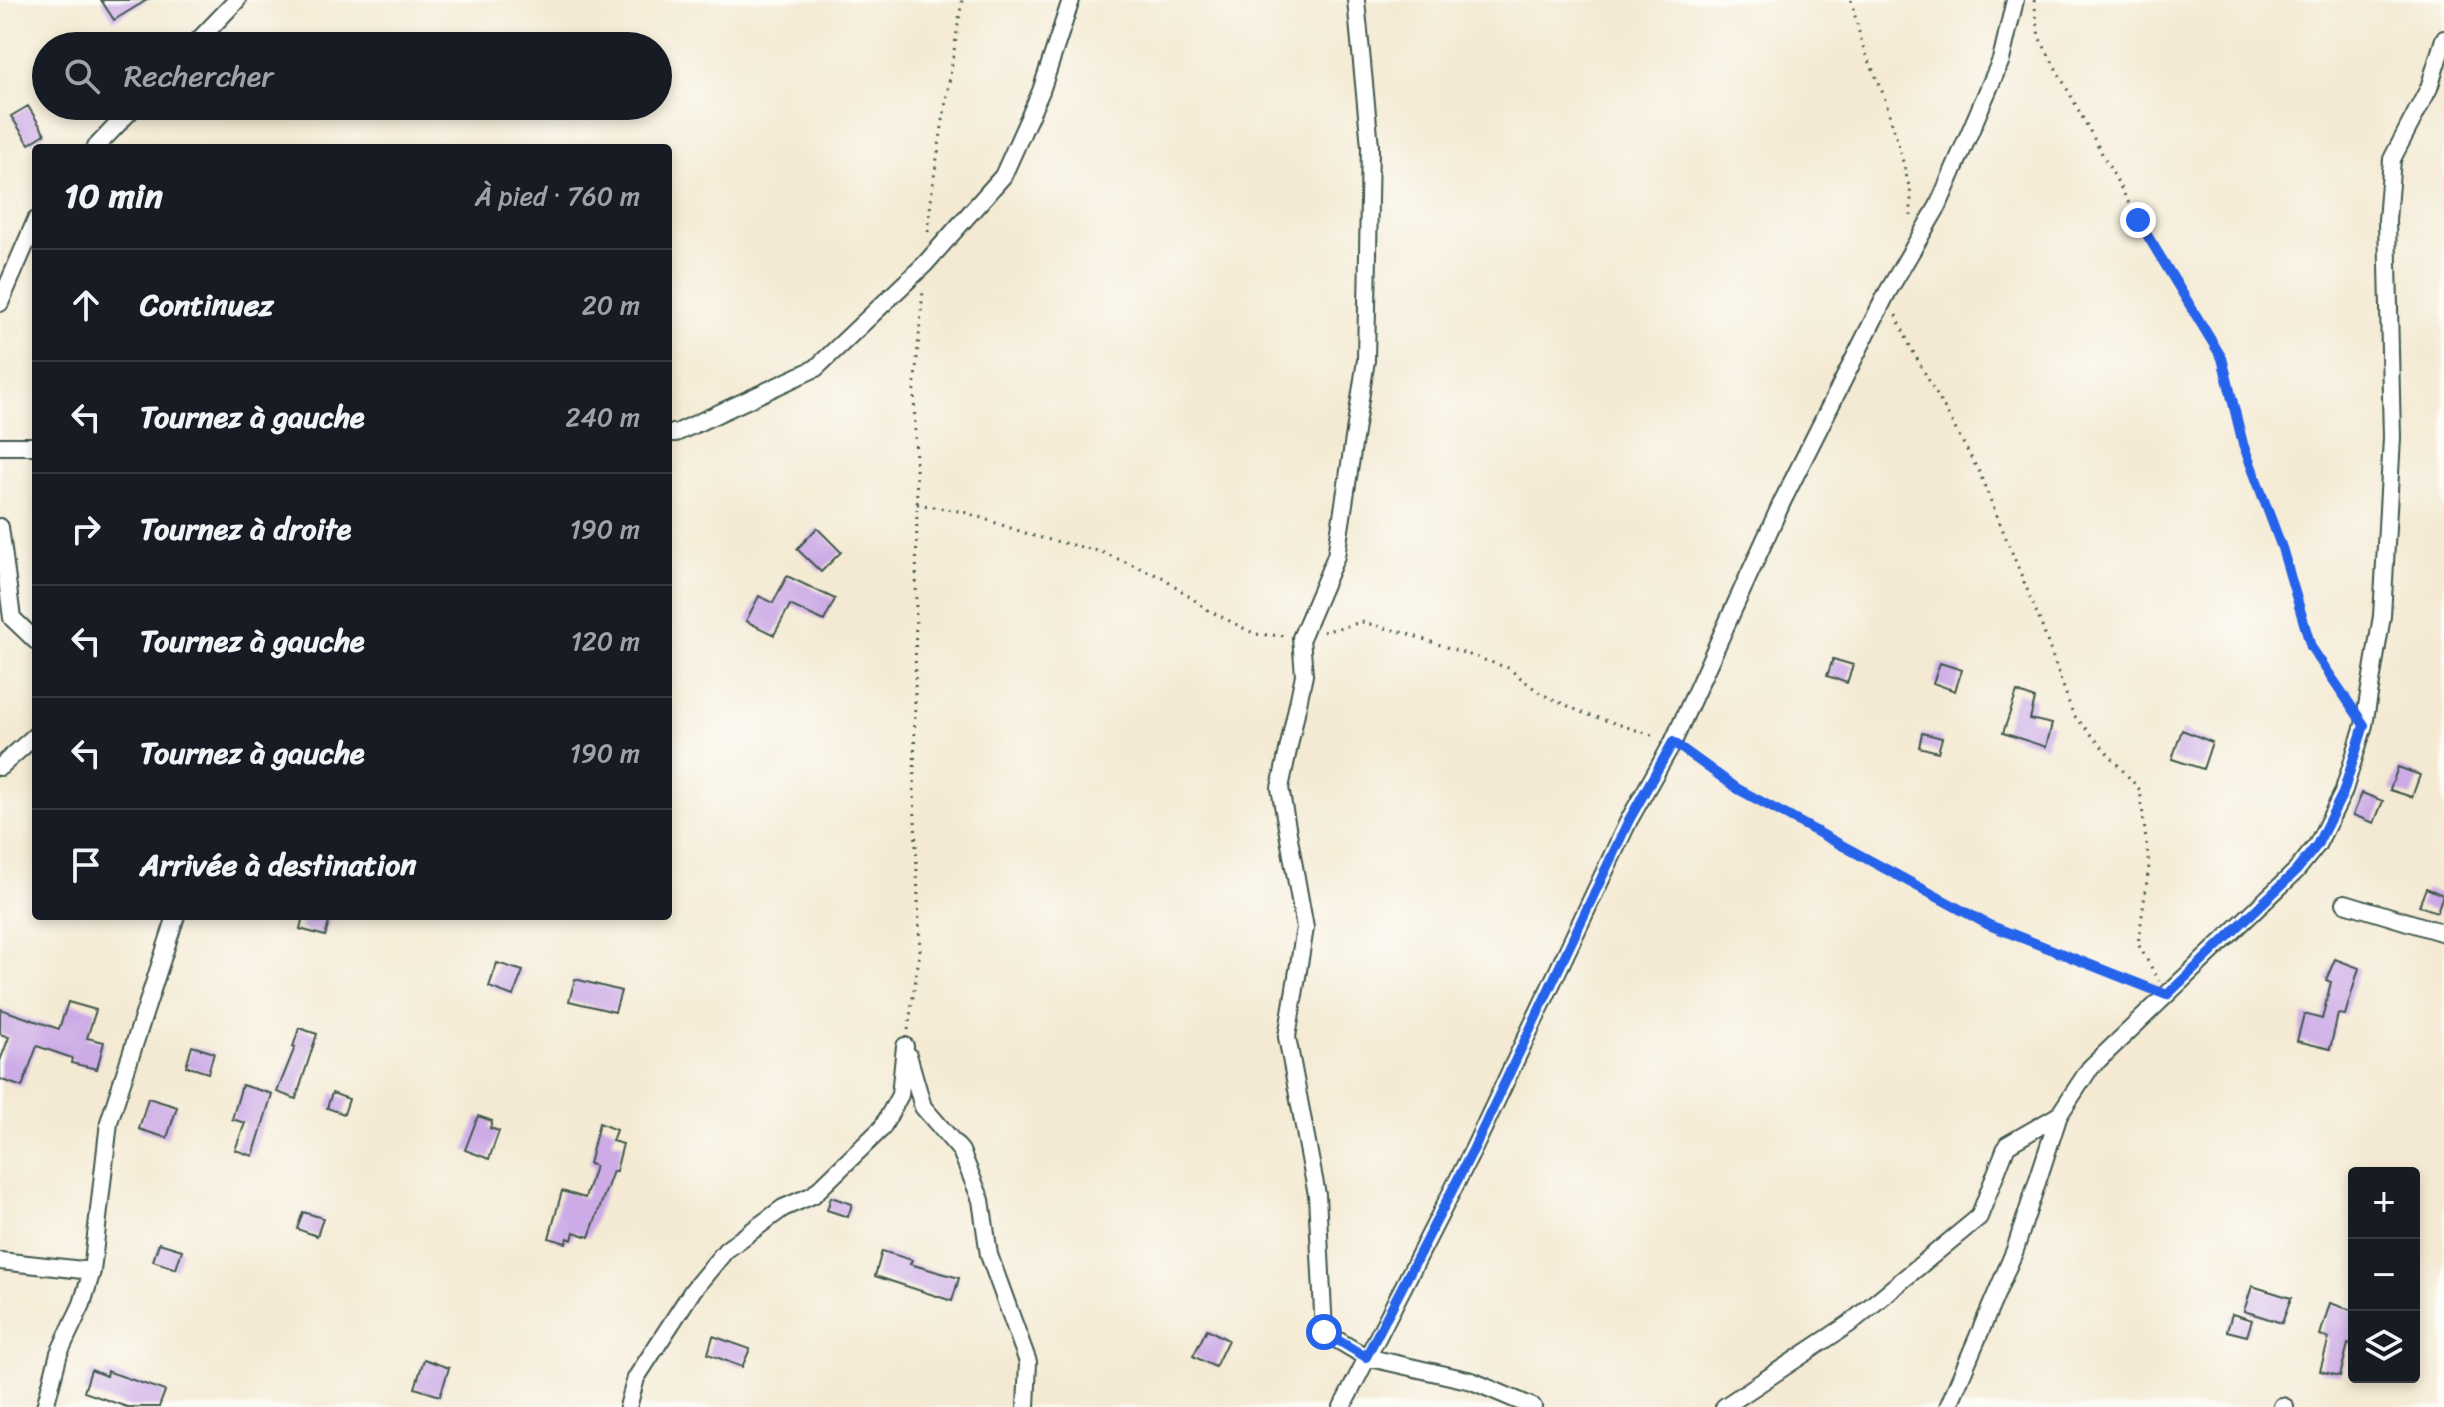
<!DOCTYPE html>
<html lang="fr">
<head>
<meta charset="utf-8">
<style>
  :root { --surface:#171b24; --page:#242831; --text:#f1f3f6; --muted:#9ea1a6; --line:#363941 }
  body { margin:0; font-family:Sriracha,sans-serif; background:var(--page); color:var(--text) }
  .controls { position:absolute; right:24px; bottom:24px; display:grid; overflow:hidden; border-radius:8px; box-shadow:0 4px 12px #0003 }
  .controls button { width:72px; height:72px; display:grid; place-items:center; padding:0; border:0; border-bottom:2px solid var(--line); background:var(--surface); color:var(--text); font:40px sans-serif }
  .stop { position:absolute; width:24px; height:24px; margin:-18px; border:6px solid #2563eb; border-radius:50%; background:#fff }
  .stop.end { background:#2563eb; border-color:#fff; box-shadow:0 2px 8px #0008 }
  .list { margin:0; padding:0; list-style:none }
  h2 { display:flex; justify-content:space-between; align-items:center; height:104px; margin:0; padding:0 32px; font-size:34px }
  h2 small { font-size:26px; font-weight:400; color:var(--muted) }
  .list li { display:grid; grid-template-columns:52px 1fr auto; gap:24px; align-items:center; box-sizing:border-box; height:112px; padding:0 32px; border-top:2px solid var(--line) }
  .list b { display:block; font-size:30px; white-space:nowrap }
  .list em { font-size:26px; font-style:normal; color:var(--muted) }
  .icon { flex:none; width:44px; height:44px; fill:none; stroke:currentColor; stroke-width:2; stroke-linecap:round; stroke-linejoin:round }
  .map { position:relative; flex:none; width:2444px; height:1407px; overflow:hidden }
  .search { position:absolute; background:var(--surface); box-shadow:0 4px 12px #0003; left:32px; top:32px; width:640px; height:88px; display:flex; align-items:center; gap:20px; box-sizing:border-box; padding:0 28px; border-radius:44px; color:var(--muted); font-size:30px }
  .panel { position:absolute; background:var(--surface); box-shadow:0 4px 12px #0003; left:32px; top:144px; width:640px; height:776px; border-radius:8px }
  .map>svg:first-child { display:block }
  .building { fill:#ccabe6 }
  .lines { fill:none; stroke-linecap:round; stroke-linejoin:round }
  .street-casing { stroke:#3f574c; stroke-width:20 }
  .path { stroke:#3f574c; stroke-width:3; stroke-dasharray:2 6; stroke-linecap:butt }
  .street { stroke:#fff; stroke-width:16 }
  .route { stroke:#2563eb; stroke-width:10 }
</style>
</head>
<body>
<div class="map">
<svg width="2444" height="1407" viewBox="0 0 2444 1407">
  <rect width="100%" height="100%" fill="#fdfcf7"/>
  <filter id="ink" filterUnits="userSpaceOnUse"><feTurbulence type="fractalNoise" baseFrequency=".0125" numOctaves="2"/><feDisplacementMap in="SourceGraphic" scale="16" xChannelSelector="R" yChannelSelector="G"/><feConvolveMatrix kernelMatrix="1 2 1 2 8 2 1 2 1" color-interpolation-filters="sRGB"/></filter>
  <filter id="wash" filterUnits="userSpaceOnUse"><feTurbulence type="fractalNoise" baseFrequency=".006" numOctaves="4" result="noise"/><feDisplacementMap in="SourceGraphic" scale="32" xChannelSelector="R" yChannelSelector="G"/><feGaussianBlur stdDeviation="1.8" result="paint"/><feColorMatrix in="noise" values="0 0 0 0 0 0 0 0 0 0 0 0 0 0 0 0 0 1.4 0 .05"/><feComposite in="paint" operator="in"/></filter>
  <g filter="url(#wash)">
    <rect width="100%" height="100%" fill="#f4ead3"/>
    <g id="blocks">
      <path class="building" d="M 101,0 L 147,0 L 114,20 Z
        M 28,106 L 45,134 L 29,144 L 11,116 Z
        M 817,528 L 841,552 L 821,572 L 797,549 Z
        M 787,576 L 835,599 L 824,621 L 790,605 L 774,635 L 746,621 L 759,596 L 773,603 Z
        M 1833,659 L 1853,665 L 1847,683 L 1827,676 Z
        M 1940,663 L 1962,670 L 1955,691 L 1933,683 Z
        M 2017,692 L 2035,699 L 2030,719 L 2052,724 L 2046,747 L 2003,733 Z
        M 2182,730 L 2212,742 L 2203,769 L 2172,759 Z
        M 1922,733 L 1942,738 L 1938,752 L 1919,747 Z
        M 2398,767 L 2420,775 L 2412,797 L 2390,790 Z
        M 2362,793 L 2383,801 L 2374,823 L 2353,815 Z
        M 2426,888 L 2443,895 L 2437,912 L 2419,906 Z
        M 303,916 L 331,916 L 325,936 L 300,929 Z
        M 2335,959 L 2359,968 L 2345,1015 L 2338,1014 L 2330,1049 L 2297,1041 L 2304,1014 L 2322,1019 L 2331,982 L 2326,980 Z
        M 497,963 L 523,971 L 513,996 L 489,987 Z
        M 575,979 L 621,991 L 615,1012 L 569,1001 Z
        M 68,1002 L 96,1010 L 87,1038 L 104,1042 L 97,1069 L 71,1063 L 72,1058 L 37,1046 L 22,1087 L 0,1079 L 0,1061 L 9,1037 L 0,1034 L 0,1009 L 59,1029 Z
        M 299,1028 L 317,1034 L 296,1099 L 277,1092 L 295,1047 L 293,1047 Z
        M 192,1046 L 214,1053 L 208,1073 L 186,1066 Z
        M 242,1085 L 272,1094 L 253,1156 L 235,1150 L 245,1123 L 232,1119 Z
        M 332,1093 L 349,1099 L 344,1114 L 327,1108 Z
        M 148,1098 L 177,1107 L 167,1138 L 139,1129 Z
        M 478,1116 L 492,1121 L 490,1128 L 499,1131 L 489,1159 L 465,1150 Z
        M 599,1123 L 616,1130 L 612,1141 L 623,1144 L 616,1171 L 613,1171 L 589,1237 L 574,1232 L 572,1240 L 568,1238 L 566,1243 L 549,1238 L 562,1191 L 585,1198 L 595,1166 L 589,1164 Z
        M 831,1197 L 852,1204 L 848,1217 L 827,1210 Z
        M 303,1212 L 323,1218 L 317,1236 L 297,1229 Z
        M 159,1243 L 182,1250 L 176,1269 L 153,1261 Z
        M 882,1251 L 912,1260 L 910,1264 L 959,1278 L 952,1301 L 875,1276 Z
        M 2252,1286 L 2291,1298 L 2282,1323 L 2244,1311 Z
        M 2330,1303 L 2354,1311 L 2354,1346 L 2348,1344 L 2340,1376 L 2320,1371 L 2329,1338 L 2320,1335 Z
        M 2232,1314 L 2252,1320 L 2247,1336 L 2227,1331 Z
        M 1207,1329 L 1228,1340 L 1215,1367 L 1193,1356 Z
        M 713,1336 L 750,1349 L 742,1367 L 708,1354 Z
        M 424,1359 L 449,1368 L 440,1396 L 415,1388 Z
        M 91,1370 L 106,1376 L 107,1371 L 165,1391 L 159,1407 L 127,1407 L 84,1392 Z"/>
    </g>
  </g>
  <g filter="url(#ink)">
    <use href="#blocks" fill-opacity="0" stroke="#3f574c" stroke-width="2"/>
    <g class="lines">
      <g class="street-casing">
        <path id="street" d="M 1356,0 L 1370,146 L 1366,360 L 1336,556 L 1301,638 L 1304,675 L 1280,788 L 1305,928 L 1287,1037 L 1317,1195 L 1324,1332 L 1366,1357 L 1472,1381 L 1533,1407
          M 193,46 L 237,0
          M 95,148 L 135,106
          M 0,303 L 36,220
          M 668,433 L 676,433 L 816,368 L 925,264 L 1003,176 L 1041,91 L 1071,0
          M 0,446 L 36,446
          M 0,527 L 12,618 L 36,641
          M 0,767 L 36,735
          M 2345,903 L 2444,933
          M 908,1055 L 923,1107 L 961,1151 L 981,1200 L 989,1255 L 1028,1362 L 1026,1407
          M 0,1261 L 92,1271
          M 2282,1406 L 2285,1407
          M 45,1407 L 59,1353 L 82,1304 L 92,1271 L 109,1122 L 176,916
          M 628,1407 L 636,1378 L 693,1290 L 726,1250 L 783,1208 L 813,1195 L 882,1128 L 900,1095 L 905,1046
          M 1342,1407 L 1474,1148 L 1629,820 L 1673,742 L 1783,500 L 1887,293 L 1938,206 L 2001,60 L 2015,0
          M 1724,1407 L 1849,1324 L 1979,1217 L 2007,1145 L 2059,1115
          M 1948,1407 L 2015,1250 L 2059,1115 L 2090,1068 L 2296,871 L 2317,845 L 2343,793 L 2364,725 L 2382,616 L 2392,438 L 2387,220 L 2392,159 L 2429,88 L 2444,39"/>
      </g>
      <path class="path" d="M 1851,0 L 1862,44 L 1884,96 L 1901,154 L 1911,194 L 1911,216
        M 2034,0 L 2039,37 L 2138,220 L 2222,358 L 2243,444 L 2282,548 L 2311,647 L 2348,702
        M 928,232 L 932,190 L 962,0
        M 1896,315 L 1910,346 L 1979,472 L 2040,621 L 2073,714 L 2140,790 L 2149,866 L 2138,944 L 2159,981
        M 917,504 L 964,512 L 1037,537 L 1099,551 L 1164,578 L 1208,610 L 1255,634 L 1285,636
        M 1323,632 L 1362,622 L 1408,634 L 1508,668 L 1540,693 L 1583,713 L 1655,736
        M 1686,752 L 1738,789 L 1989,925 L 2148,987
        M 908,1030 L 920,951 L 914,793 L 917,504 L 914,391 L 923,291"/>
      <use href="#street" class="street"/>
    </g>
  </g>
  <g class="lines" filter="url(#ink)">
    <path class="route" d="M 1324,1332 L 1366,1357 L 1474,1148 L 1629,820 L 1673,742 L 1738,789 L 1989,925 L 2167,995 L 2296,871 L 2317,845 L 2343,793 L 2364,725 L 2311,647 L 2282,548 L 2243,444 L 2222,358 L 2138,220"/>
  </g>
</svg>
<div class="controls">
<button>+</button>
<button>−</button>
<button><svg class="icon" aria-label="layers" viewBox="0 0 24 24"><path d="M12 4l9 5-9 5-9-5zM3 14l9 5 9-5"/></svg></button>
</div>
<div class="stop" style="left:1324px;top:1332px"></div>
<div class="stop end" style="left:2138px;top:220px"></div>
<div class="search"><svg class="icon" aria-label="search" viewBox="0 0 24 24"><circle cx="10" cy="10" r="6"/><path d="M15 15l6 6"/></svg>Rechercher</div>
<section class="panel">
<h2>10 min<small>À pied · 760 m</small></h2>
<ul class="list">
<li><svg class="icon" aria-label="ahead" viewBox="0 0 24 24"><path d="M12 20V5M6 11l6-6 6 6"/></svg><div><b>Continuez</b></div><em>20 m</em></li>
<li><svg class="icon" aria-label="left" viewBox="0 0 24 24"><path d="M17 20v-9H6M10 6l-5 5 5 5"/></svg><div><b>Tournez à gauche</b></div><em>240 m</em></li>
<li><svg class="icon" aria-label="right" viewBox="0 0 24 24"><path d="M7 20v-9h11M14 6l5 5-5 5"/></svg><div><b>Tournez à droite</b></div><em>190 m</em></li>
<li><svg class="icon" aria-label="left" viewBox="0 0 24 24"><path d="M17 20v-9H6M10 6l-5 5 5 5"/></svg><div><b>Tournez à gauche</b></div><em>120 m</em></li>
<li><svg class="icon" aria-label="left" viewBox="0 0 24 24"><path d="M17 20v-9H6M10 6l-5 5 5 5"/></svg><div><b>Tournez à gauche</b></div><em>190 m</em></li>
<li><svg class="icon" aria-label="arrive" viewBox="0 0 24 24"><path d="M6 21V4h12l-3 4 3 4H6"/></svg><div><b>Arrivée à destination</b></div></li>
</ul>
</section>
</div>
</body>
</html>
